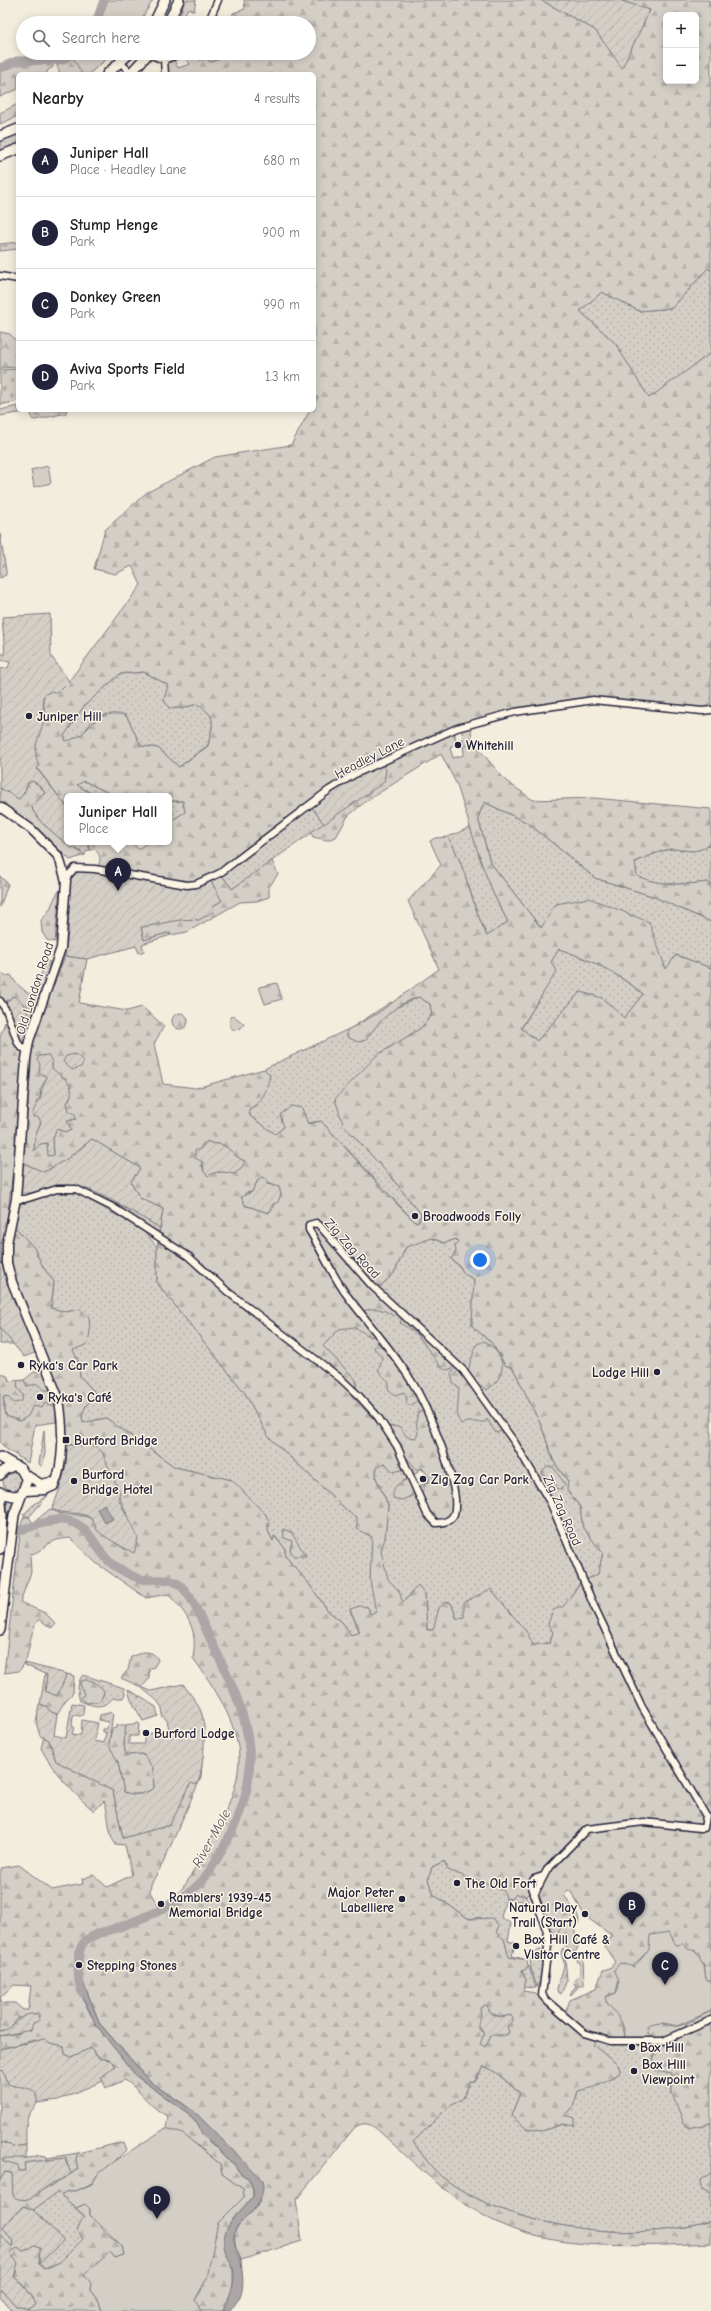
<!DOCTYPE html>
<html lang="en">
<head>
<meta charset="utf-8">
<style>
  :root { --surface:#fff; --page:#f2f2f2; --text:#202124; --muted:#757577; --line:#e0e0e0; --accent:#22223b }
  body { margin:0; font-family:"Comic Neue",sans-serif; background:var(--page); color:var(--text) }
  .controls { position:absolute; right:12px; top:12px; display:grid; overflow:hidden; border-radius:6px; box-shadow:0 2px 10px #0003 }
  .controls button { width:36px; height:36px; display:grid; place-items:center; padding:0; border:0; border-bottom:1px solid var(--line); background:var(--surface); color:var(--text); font:20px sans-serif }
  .you { position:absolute; left:480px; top:1260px; width:14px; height:14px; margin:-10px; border:3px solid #fff; border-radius:50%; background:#1a73e8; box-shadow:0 0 0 6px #1a73e833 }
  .badge { display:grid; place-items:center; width:26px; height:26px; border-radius:50%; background:var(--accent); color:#fff; font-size:13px; font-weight:700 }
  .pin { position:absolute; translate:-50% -33px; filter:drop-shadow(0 1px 2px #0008) }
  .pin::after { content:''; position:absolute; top:21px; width:14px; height:12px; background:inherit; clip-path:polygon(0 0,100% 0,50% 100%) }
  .popup { position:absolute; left:64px; top:793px; width:108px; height:52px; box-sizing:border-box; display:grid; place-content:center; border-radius:6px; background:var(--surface); filter:drop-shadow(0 1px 3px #0005); font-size:13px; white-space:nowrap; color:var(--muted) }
  .popup b { font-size:15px; color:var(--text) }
  .popup::after { content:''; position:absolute; left:50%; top:100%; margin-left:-8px; border:8px solid transparent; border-top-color:var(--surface) }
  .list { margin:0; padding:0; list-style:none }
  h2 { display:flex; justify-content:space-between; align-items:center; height:52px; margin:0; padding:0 16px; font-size:17px }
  h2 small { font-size:13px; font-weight:400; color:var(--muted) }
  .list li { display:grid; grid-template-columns:26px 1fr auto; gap:12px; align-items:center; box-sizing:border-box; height:72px; padding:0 16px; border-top:1px solid var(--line) }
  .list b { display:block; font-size:15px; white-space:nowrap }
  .list p { margin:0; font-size:13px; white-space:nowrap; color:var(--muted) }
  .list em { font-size:13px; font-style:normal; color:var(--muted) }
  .icon { flex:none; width:22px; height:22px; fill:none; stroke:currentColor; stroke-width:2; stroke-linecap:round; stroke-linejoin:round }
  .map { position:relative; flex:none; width:711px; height:2311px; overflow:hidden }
  .search { position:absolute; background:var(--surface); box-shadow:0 2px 10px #0003; left:16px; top:16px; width:300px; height:44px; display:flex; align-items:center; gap:10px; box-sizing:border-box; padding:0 14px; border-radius:22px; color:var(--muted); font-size:15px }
  .panel { position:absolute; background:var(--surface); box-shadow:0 2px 10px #0003; left:16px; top:72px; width:300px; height:340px; border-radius:6px }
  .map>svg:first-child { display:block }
  .grass { fill:url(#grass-dots); stroke:#7b7880 }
  .forest { fill:url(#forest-firs); stroke:#7b7880; fill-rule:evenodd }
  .cemetery { fill:url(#cemetery-stones); stroke:#7b7880 }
  .park { fill:#d4cfc6; stroke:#7b7880 }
  .garden { fill:url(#garden-furrows); stroke:#7b7880 }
  .water { fill:#aca7a6; stroke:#75727b }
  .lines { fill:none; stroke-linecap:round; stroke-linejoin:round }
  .river { stroke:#aca7a6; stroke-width:9 }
  .minor-casing { stroke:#22223b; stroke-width:9 }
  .major-casing { stroke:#22223b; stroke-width:11 }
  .highway-casing { stroke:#22223b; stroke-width:12 }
  .minor { stroke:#fcf5e5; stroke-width:6 }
  .major { stroke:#fcf5e5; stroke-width:8 }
  .highway { stroke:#fcf5e5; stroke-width:9 }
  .poi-dot { fill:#22223b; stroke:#fcf5e5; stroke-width:1.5 }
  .labels { text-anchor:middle; stroke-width:3; stroke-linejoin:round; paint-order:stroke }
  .poi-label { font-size:13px; font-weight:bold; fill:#22223b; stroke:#fcf5e5; text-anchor:start }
  .street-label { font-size:13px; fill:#22223b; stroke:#fcf5e5 }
  .water-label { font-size:14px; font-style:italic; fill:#525160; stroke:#fcf5e5 }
</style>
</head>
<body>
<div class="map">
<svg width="711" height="2311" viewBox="0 0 711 2311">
  <defs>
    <pattern id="grass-dots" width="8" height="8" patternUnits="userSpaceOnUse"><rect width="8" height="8" fill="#d4cfc6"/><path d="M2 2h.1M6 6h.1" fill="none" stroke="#b6b1ab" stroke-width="1.8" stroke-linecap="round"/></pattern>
    <pattern id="forest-firs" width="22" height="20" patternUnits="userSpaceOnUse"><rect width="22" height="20" fill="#d4cfc6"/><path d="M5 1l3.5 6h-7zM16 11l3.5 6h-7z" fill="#b6b1ab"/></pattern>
    <pattern id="cemetery-stones" width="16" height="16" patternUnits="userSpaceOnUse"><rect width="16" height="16" fill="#d4cfc6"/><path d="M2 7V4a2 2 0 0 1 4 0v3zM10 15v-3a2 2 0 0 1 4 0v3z" fill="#b6b1ab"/></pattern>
    <pattern id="garden-furrows" width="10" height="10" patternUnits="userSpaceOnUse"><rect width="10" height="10" fill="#d4cfc6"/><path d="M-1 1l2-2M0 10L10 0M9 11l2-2" fill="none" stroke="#b6b1ab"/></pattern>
  </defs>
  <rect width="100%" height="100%" fill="#f3edde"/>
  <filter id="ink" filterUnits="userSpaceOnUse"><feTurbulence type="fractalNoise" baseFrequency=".025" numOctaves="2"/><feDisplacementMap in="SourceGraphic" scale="8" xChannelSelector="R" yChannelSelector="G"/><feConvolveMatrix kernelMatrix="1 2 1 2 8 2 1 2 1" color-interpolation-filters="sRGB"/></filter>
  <g filter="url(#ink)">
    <path class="grass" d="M 18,133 L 18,146 L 0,150 L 0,139 Z
      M 708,268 L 711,270 L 711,353 L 649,399 L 615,343 L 580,311 L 602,292 L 639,311 L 672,308 Z
      M 144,672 L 169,685 L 164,700 L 169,708 L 183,708 L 197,704 C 218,717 213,723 208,745 L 179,767 L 158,748 L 141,746 L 126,715 L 92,722 L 78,739 L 66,742 L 64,736 L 84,706 L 120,674 Z
      M 84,781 L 115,796 L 96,796 L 77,785 Z
      M 169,801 L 183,801 L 185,812 L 171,821 L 169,829 Z
      M 484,802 L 528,823 L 595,878 L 652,896 L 711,922 L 711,968 L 676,955 L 666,970 L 541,928 L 490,862 L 478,818 Z
      M 311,806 L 324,824 L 232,889 L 221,874 Z
      M 471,827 L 493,893 L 508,922 L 487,936 C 471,904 467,868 448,837 Z
      M 708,845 L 711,845 L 711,886 L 708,882 C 683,885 660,886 637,876 L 635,862 C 646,858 660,850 672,849 C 686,849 695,855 708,845 Z
      M 559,949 C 590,959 617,973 643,994 L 624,1018 L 602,998 L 580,992 L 537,1041 L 521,1029 L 556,971 L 551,962 Z
      M 419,997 L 430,1004 L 432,1014 L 421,1028 L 376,1056 L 391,1177 L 421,1214 L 419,1221 L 415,1222 L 321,1121 L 284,1127 L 275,1134 L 250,1116 L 249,1109 L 257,1105 L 270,1075 L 264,1069 L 353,1027 L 391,1002 L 398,1007 Z
      M 63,1190 L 78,1194 L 143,1230 L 157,1247 L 157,1283 L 245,1393 L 268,1436 L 352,1515 L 385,1538 L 388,1505 L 376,1478 L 376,1469 L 385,1463 L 406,1469 L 424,1512 L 432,1523 L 442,1525 L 454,1519 L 429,1407 L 359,1306 L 374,1292 L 457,1367 L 504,1430 L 552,1511 L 580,1583 C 567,1602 555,1621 550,1643 L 533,1645 L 527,1634 L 491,1589 L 464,1617 L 457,1619 L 451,1603 L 439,1608 L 434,1630 L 427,1630 L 425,1594 L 418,1586 L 403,1603 L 370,1614 L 350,1610 L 360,1633 L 351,1635 L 342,1622 L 328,1611 L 309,1584 L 286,1557 L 284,1547 L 275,1536 L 273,1542 L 268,1531 L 269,1522 L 232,1480 L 175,1467 L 106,1418 L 83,1423 C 80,1410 87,1403 96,1394 L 80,1376 L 78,1361 L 73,1350 L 80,1309 L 66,1312 L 51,1308 L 54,1282 L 43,1267 L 34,1248 L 14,1226 L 20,1203 Z
      M 90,1191 L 141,1216 L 160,1228 L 159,1234 Z
      M 432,1238 L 444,1243 L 456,1239 L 458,1242 L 457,1251 L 451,1259 C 461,1267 462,1272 474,1279 L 472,1326 L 492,1343 L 505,1365 L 513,1368 L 541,1425 L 554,1462 L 568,1481 L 567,1490 L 580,1507 L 583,1528 L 603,1553 L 598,1574 L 584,1581 L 548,1493 L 486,1397 L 459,1362 L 424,1329 L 376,1290 L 394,1273 L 406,1247 Z
      M 357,1309 L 404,1373 L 425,1410 L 449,1478 L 421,1495 L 419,1486 L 429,1482 L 426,1472 L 419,1468 L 417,1473 L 413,1474 L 396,1439 L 356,1390 L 356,1380 L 323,1346 Z
      M 0,1328 L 14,1344 L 0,1344 Z
      M 44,1370 L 56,1407 L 45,1404 L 42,1409 L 20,1421 L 6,1416 L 0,1373 L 7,1376 L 10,1381 L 27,1380 L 34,1372 Z
      M3 1481a10 10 0 1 1 20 0a10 10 0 1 1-20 0Z
      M 49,1494 L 29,1517 L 23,1515 L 32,1506 Z
      M 7,1500 L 14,1501 L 0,1597 L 8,1524 Z
      M 83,1675 L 124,1688 L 125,1694 L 123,1698 L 113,1698 C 103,1710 93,1706 80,1701 C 77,1693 77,1681 83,1675 Z
      M 128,1689 L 156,1707 L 158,1716 L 143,1721 L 131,1700 Z
      M 445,1861 L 474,1880 L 484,1881 C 495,1891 523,1892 529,1899 L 522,1901 L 506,1899 L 501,1917 L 511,1923 L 508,1941 L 515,1943 L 512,1956 L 524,1959 L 521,1961 L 509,1958 L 504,1939 L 480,1917 L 469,1919 L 434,1895 L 428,1880 L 432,1867 Z
      M 540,1907 L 548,1918 L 561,1922 L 562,1926 L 557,1933 L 560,1941 L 552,1939 Z
      M 539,1950 L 543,1951 C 547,1962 543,1976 537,1987 L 531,1968 L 530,1957 Z
      M 529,1966 L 536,1988 L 523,1987 L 526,1980 L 522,1971 Z
      M 596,2041 L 636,2044 L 660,2043 L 662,2071 L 672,2073 L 672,2093 L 692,2127 L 711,2123 L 711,2173 L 700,2181 L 701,2188 L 711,2194 L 711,2221 C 633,2245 507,2228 442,2177 C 430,2167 422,2154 413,2142 L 446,2109 L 463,2098 L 470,2082 L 475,2082 L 484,2066 C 498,2072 508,2084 520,2093 L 511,2116 L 542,2131 L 562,2124 L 567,2126 L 568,2117 L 566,2115 L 573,2107 L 578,2091 C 592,2088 602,2080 616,2076 L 619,2066 L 592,2045 Z
      M 78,2153 L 76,2159 L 78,2170 L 70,2175 L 66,2158 L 48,2160 L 47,2158 Z
      M 58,2192 L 85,2217 L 83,2239 L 60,2262 L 45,2269 L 39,2264 L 63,2240 L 33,2210 Z"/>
    <path class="forest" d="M 185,0 L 196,0 L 194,11 L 188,8 L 180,23 L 177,23 Z
      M 244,0 L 541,0 L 595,30 L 622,67 L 650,10 L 619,0 L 709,0 L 711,11 L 711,270 L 708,268 L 672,308 L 639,311 L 602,292 L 580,311 L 615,343 L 649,398 L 711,353 L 711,710 L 593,700 L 515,712 L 454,729 L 456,742 L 450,748 L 453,758 L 464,755 L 462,730 L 471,728 L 472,741 L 506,781 L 533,800 L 594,798 L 711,809 L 711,845 L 708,845 C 695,855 686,849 671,849 C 661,850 645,858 635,862 L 637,876 C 660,886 683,885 708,882 L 711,886 L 711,922 L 652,896 L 595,878 L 528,823 L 484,802 L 478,818 L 490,862 L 541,928 L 556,904 L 589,898 L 649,922 L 666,969 L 676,955 L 711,968 L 711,1981 L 706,1979 L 704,1966 L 649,1950 L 619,1979 L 616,1993 L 609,1995 L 606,2002 L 621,2017 L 625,2036 L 622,2039 L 597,2037 L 593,2045 L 619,2066 L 620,2073 L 594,2087 L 578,2091 L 573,2107 L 566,2115 L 575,2118 L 575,2126 L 562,2124 L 542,2131 L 527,2129 L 511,2116 L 520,2093 C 508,2083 498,2072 484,2066 L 474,2082 L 470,2082 L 463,2098 L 446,2109 L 413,2142 C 422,2154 430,2167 442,2177 C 507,2228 633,2245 711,2221 L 711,2243 C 642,2246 553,2253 490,2219 C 448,2197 414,2163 379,2131 C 371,2124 365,2121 355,2127 L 296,2200 L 302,2241 L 241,2260 L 236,2250 L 234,2233 L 238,2226 L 260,2203 L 263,2181 L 185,2105 L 153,2084 L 135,2064 L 100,2024 L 83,1982 L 84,2001 L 91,2015 L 136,2076 L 189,2114 L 198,2124 L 209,2142 L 220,2149 L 225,2158 L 234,2164 L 240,2173 L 249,2179 L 253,2189 L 253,2197 L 227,2231 L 224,2243 L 233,2268 L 233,2289 L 223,2311 L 201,2311 L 195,2300 L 201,2291 L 218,2223 L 244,2197 L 243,2189 L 222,2174 L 220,2164 L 193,2142 L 188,2140 L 183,2135 L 166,2128 L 168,2116 C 153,2111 139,2089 125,2080 L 106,2088 L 101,2077 L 115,2066 L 110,2060 L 99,2058 L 91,2048 L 71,2057 L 65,2054 L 64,2046 L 34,2040 L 0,2049 L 0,2036 L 20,2033 L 19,2017 L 8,2030 L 0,2032 L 0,1997 L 2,2003 L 15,2003 L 23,2010 L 28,2010 L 31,1986 L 14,1985 L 0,1997 L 0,1868 L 19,1865 L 52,1890 L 83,1884 L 82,1879 L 93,1875 L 107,1887 L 132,1875 L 125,1845 L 115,1844 C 107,1830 110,1816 104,1801 L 94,1811 C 73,1793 53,1772 41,1748 L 44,1737 L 49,1739 L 56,1761 L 113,1791 L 123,1838 L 169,1825 L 183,1684 L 202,1715 L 203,1747 L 201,1777 L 163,1863 L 151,1884 L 150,1892 L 158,1906 C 187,1892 190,1876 205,1849 C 220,1823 239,1791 239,1759 C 239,1724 213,1685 193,1658 C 198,1628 188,1615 168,1594 L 146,1598 L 96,1563 L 70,1538 C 63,1539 57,1539 50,1543 C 42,1547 40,1553 30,1554 L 31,1572 L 20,1602 L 45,1613 L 56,1624 L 51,1628 L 39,1619 C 27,1633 32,1658 19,1671 L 4,1673 L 21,1525 L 24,1517 L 29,1517 L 33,1523 L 50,1509 C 53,1510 57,1512 60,1513 C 73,1517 93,1510 97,1530 L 126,1550 L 138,1538 L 96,1446 L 65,1445 L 52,1372 L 12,1270 L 11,1244 L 14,1226 L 34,1248 L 43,1267 L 54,1282 L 51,1308 L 66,1312 L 80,1309 L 89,1317 L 90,1331 L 88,1344 L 73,1350 L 78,1361 L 80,1376 L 96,1394 C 88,1403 80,1410 83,1423 L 106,1418 L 175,1467 L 232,1480 L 266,1515 L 269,1522 L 268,1531 L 273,1541 L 274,1536 L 284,1547 L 286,1557 L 309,1584 L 328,1611 L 342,1622 L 351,1635 L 360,1632 L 350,1609 L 360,1606 L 368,1607 L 370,1614 L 376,1612 L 370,1580 L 372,1537 L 357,1529 L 357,1517 L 352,1515 L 268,1436 L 245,1393 L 157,1283 L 157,1247 L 163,1209 L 140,1198 L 131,1182 L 140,1168 L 92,1139 L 67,1159 L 44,1172 L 23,1163 L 31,1065 L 30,1045 L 65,956 L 87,959 L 79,1003 L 127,1011 L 142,1007 L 164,1026 L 154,1044 L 163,1084 L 196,1088 L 264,1069 L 270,1075 C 266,1091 264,1101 249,1109 L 250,1116 L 275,1134 L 284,1127 L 280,1115 L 291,1106 L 302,1108 L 308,1124 L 321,1121 L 388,1195 L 415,1222 L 419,1221 L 421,1214 L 391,1177 L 343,1124 L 335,1099 L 376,1056 L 421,1028 L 432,1015 L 430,1004 L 419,997 C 397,1003 378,1021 366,1040 L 358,1042 L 347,1037 L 347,1030 L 375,1015 L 439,969 L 408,901 L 441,865 L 430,841 L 435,838 L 448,837 C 467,868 471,904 487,936 L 508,922 L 493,893 L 481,862 L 457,785 L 441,754 L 366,801 L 348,816 L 336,837 L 327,840 L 313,837 L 311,832 L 348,807 L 386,770 L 381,760 L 362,769 L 219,872 L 192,883 L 98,867 C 101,859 101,855 94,849 L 90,850 L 87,842 L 132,842 L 138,849 L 148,842 L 169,842 L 171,821 L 185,812 L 183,801 L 169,801 L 169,796 L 115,796 L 84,781 L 77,785 L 96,796 L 67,796 L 67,807 L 37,768 L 39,765 L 35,756 L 35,747 L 45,714 L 43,699 L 45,694 L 69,681 L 141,585 L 132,566 L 115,574 L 94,569 L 105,530 L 146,493 L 215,457 L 291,445 L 310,410 L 314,410 L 314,404 L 318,397 L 314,397 L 314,74 L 168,74 L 168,62 L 174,60 L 178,68 L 190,64 L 183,56 L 187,53 L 208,59 L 211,62 L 235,53 L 309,53 L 309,23 L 232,23 L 233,13 L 245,9 ZM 666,15 L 696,15 L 696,81 L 666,81 ZM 144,672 L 168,685 L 164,700 L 169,708 L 183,708 L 197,704 C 218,717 213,723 208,746 L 179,767 L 158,748 L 141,746 L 126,715 C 88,708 94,736 66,741 L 64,736 L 84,706 L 120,674 ZM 559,949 C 590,959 618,973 643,994 L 624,1018 L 602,998 L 580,992 L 537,1041 L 521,1028 L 557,971 L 551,962 ZM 52,1061 L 52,1068 L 58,1075 L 66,1078 L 71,1096 L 67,1103 L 69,1111 L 76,1119 L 67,1121 L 71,1130 L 66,1132 L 56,1129 L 53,1139 L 54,1154 L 47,1143 L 40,1144 L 34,1150 L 35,1137 L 41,1121 L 36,1102 L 41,1096 L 40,1090 L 47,1077 L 40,1064 ZM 207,1141 C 213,1145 217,1143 222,1145 C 231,1149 235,1158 245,1161 L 234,1174 L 223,1172 L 204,1172 L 199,1150 ZM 258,1180 L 279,1187 L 272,1210 L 268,1213 L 245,1205 L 245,1193 L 252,1192 ZM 432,1238 L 444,1243 L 456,1239 L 458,1242 L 455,1246 L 456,1251 L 451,1259 L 460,1266 L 464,1274 L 474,1279 L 472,1326 L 492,1343 L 505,1365 L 513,1368 L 541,1425 L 554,1462 L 568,1481 L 567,1490 L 580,1507 L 583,1528 L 603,1553 L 598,1574 L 580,1583 L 564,1606 L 553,1610 L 548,1624 L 553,1632 L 550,1643 L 533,1645 L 528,1634 L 491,1589 L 464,1602 L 464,1617 L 457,1619 L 451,1603 L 445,1602 L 439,1608 L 433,1630 L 427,1630 L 425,1594 L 418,1585 L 403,1603 L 399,1591 L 388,1579 L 381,1551 L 385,1538 L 388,1505 L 376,1478 L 376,1469 L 385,1463 L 393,1472 L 406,1469 L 381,1427 L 351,1395 L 356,1390 L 356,1380 L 323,1346 L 339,1329 L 354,1327 L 371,1337 L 376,1335 L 359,1306 L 363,1311 C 375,1307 383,1308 393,1316 L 398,1312 L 374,1292 L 394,1273 L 406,1247 ZM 444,1861 L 448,1870 L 474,1880 L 484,1881 L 489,1885 L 504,1891 L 506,1898 L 511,1899 L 516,1894 L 526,1896 L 531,1893 L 537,1895 C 541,1912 545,1917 561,1922 L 562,1926 L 557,1933 L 560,1941 L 572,1952 L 576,1951 L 578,1947 L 574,1927 L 579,1922 L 578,1916 L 564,1895 L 568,1890 L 571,1892 L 585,1916 L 611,1935 L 605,1947 L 615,1962 L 610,1968 L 603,1970 L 596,1989 L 570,2000 L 565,2014 L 547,1996 L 541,1999 L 536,1993 L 523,1991 L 526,1980 L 522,1971 L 528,1968 L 527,1960 L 509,1957 L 504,1939 L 496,1931 L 499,1926 L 492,1918 L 469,1919 L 434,1895 L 428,1880 L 432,1867 ZM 489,2011 L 501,2018 L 511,2015 L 507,2026 L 491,2035 L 485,2046 L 484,2034 L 479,2029 L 479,2018 Z
      M 113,53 L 89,74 L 60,74 L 56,63 L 73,58 Z
      M 53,63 L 53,67 L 47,71 L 47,74 L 18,74 L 18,89 L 0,97 L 0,72 L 19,64 Z
      M 18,104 L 18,116 L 0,124 L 0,113 Z
      M 18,242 L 18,249 L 0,251 L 0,244 Z
      M 0,332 L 10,334 L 18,343 L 18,367 L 0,368 Z
      M 18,406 L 18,410 L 67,410 L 66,413 L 35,420 L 32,419 L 31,411 L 0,416 L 0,410 Z
      M 0,534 L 6,571 L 6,575 L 0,578 Z
      M 33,781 L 41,787 L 45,793 L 32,805 L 33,811 L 41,822 L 64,842 L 85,855 L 70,860 L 35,827 L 0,802 L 0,788 L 19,799 L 24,793 L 28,783 Z
      M 272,861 L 278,874 L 269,887 L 269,897 L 257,901 L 240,902 L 187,932 L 171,935 L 167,933 L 144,940 L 141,927 C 159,925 182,916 199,920 L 213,906 L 221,901 L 211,881 L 221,874 L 232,889 Z
      M 0,876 L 8,884 L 0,907 Z
      M 60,890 L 55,942 L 47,940 L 42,932 L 41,920 C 53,910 52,898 60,890 Z
      M 47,961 L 54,964 L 30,1033 L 26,1031 L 30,1017 L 25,1012 L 24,1004 L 7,1000 L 6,1004 L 0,997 L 0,972 L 5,976 L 11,975 L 16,983 L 29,994 L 33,992 Z
      M 277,983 L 282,999 L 265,1004 L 259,987 Z
      M172 1021a8 8 0 1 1 16 0a8 8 0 1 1-16 0Z
      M 234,1016 L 244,1024 L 240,1029 L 234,1030 L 230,1027 L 230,1017 Z
      M 9,1021 L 18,1047 L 24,1053 L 21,1102 L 0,1278 L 0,1037 L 5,1022 Z
      M 402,1316 L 455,1365 L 453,1368 L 446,1370 L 440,1366 L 416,1333 L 400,1323 Z
      M 484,1341 C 506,1354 509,1375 487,1390 L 476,1382 L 467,1373 L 476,1345 Z
      M 382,1342 L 419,1399 L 410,1406 L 406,1403 L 407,1398 L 404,1392 L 395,1395 L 388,1389 L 389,1382 C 374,1367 379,1374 382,1357 L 374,1348 L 376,1343 Z
      M 457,1367 L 504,1430 L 496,1433 L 487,1419 L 485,1422 L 468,1422 L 461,1424 L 457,1417 L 459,1388 L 453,1383 L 451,1373 Z
      M 44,1370 L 51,1390 L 45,1390 L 37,1384 L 27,1386 L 24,1380 L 34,1372 Z
      M 0,1373 L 7,1376 L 10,1381 L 18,1380 L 17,1387 L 23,1395 L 22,1401 L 14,1403 L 7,1396 L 3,1397 L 6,1416 L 20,1421 L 28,1416 L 33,1406 L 42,1408 L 45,1403 L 56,1407 L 56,1422 L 35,1425 L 28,1463 L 5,1448 L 0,1442 Z
      M 425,1410 C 438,1441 456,1480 451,1514 C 432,1530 428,1510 421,1495 L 425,1484 L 429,1482 L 429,1477 L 422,1468 L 417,1470 L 408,1459 L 406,1459 L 386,1426 L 400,1427 L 407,1437 L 416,1438 L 418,1433 L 416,1421 L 418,1413 Z
      M 44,1430 L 45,1453 L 42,1466 L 39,1464 Z
      M 547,1467 L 553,1467 L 565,1484 L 561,1489 C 549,1488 546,1484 542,1473 Z
      M 410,1478 L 416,1494 L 402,1500 L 393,1498 C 392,1485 399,1483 410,1478 Z
      M 283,1529 L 291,1532 L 306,1556 L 294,1556 L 290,1550 L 292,1541 L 284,1538 Z
      M 143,1652 C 150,1652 155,1653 158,1660 L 154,1667 L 149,1669 C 150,1678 149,1681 141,1687 L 121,1678 L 128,1670 L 131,1657 Z
      M 45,1674 L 56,1696 L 67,1674 L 74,1676 L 73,1693 L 65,1701 L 57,1714 L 51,1712 L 46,1706 L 40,1705 Z
      M 86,1680 L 93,1681 L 103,1689 L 104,1694 L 100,1701 L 87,1703 L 81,1698 L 84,1694 L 80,1684 L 81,1681 Z
      M 116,1725 L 126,1725 L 124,1745 L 126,1755 L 143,1754 L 153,1768 L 154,1788 C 143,1795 136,1795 124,1793 L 118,1762 L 108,1745 L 112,1729 L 116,1728 Z
      M 563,1948 L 567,1954 L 565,1957 L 567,1980 L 561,1994 L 557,1991 C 557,1983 563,1974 564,1964 C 564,1959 561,1957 561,1952 Z
      M 579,1956 L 583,1956 L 584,1985 L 579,1986 L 571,1995 L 570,1994 L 576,1986 L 573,1982 L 580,1974 L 580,1963 L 577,1961 Z
      M 711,2011 L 711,2123 L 688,2128 L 683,2121 L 672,2093 L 672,2073 L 655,2070 L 653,2055 L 660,2049 L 659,2040 L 653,2040 L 648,2033 L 647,2026 C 662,2019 669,2028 678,2026 C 690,2023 701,2016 711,2011 Z
      M 0,2070 L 4,2071 L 13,2086 C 24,2085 41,2088 37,2103 C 35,2108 30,2111 28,2116 C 25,2124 26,2136 26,2145 L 13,2147 L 10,2145 L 0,2143 Z
      M 123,2142 L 126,2150 L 107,2169 L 98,2174 L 92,2183 L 76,2191 L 67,2191 L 61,2195 L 58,2192 L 33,2210 L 23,2206 L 3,2227 L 13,2241 L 12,2247 L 0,2234 L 0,2180 L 5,2172 L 12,2173 L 25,2200 L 78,2170 L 76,2159 L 78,2153 Z
      M 39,2155 L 46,2156 L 48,2160 L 25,2163 L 25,2171 L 18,2171 L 13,2165 L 3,2161 L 3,2157 L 30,2158 Z
      M 711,2173 L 711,2194 L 701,2188 L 700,2180 Z
      M 85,2204 L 90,2209 L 90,2215 L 106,2233 L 122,2246 L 124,2255 L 115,2258 L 110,2252 L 92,2283 L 90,2290 L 99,2302 L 102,2311 L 12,2311 L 0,2297 L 0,2291 L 3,2291 L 16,2306 L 29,2309 L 34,2299 L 22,2283 L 14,2277 L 17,2270 L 10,2253 L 17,2248 L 24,2251 L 34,2245 L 41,2247 L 39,2264 L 45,2269 L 60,2262 L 83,2239 L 77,2231 L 81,2221 L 85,2217 L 76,2208 Z"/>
    <path class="cemetery" d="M 18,369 L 18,401 L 0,405 L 0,370 Z"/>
    <path class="park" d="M 107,0 L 153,0 L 139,23 L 100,23 Z
      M 80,53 L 113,53 L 89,74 L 82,74 L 73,58 Z
      M 48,466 L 51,483 L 34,487 L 31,470 Z
      M 669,1932 L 676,1945 L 683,1944 L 688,1949 L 696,1951 L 704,1966 L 706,1979 L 711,1981 L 711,2011 L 677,2026 C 666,2023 658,2021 647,2027 L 648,2033 L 652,2039 L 622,2039 L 625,2036 C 623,2013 607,2009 605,1997 L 616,1993 C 621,1984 619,1979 614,1970 L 620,1963 L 634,1967 L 649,1950 L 650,1935 Z
      M 166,2128 L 183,2134 L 220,2164 L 222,2174 L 243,2189 L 244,2197 L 218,2223 L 207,2278 L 195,2300 L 201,2311 L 102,2311 L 99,2302 L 90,2290 L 91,2283 L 84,2275 L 110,2252 L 115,2258 L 124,2255 L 122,2246 L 90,2215 L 90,2209 L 85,2204 L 76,2208 L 61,2195 L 67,2191 L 76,2191 L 92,2184 L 98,2174 L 115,2161 Z"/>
    <path class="garden" d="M 541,0 L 619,0 L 650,10 L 622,68 L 595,30 Z
      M 187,53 L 235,53 L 235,54 L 210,62 L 208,59 L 199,60 L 198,57 Z
      M 50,614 L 51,656 L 69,681 L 57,693 L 52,691 C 48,693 43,694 43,699 C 42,704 45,710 45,715 C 42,734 30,746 39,766 L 37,769 L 67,807 L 67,842 L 87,842 L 90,850 L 86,851 L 85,855 L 75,848 L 71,848 L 41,822 L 33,811 L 32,805 L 45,793 L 41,787 L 33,781 L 28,783 L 24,793 L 19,799 L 0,788 L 0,669 L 8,668 L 10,662 L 0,660 L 0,654 L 5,654 L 2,617 Z
      M 382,763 L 386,770 L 384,782 L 324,824 L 311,806 L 351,779 Z
      M 81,871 L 100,872 L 187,887 L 196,888 L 211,881 L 222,901 L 213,906 L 214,911 L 199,920 C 182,917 159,925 141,927 L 144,940 L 167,933 L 171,935 L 142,944 L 144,951 L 139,953 L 136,946 L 87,959 L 65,956 L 68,932 L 70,881 L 73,874 Z
      M 12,996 C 22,998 26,1009 30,1018 L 26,1025 L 25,1046 L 20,1044 L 10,1010 L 6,1004 Z
      M 75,1054 L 84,1061 L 81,1067 L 72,1070 L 63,1062 L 66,1056 Z
      M 48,1055 L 52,1061 L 52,1068 C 64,1080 79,1084 67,1103 L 69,1111 L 75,1114 L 76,1119 L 67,1121 L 71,1130 L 66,1132 L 56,1129 L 53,1139 L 54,1155 L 48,1156 L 47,1143 L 40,1144 L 34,1151 L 35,1137 L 41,1122 L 38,1117 L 33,1117 C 32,1107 39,1104 41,1096 C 42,1087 43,1086 47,1077 L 39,1072 L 40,1064 L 37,1060 L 39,1056 Z
      M 92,1139 L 140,1168 L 131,1182 L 140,1198 L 163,1209 L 160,1228 C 141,1217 95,1188 75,1186 C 62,1184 29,1197 21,1192 L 23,1163 L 44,1172 L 67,1159 Z
      M 207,1141 C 213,1145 217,1143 222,1145 C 232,1149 235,1158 245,1161 L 241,1169 L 234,1174 C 224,1172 217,1170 208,1176 L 204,1172 L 203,1162 L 195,1158 L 195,1150 L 199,1150 Z
      M 262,1177 L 267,1179 L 267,1184 L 279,1187 L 281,1194 L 278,1202 L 273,1204 L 268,1213 L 245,1205 L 241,1197 L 252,1192 L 258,1180 Z
      M 0,1243 L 4,1243 L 8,1283 L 37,1352 L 24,1357 L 0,1328 Z
      M 65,1445 L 96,1446 L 102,1452 L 120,1493 L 118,1498 L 138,1538 L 134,1553 C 127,1550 101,1535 97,1530 C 94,1525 94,1519 87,1516 C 75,1511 63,1515 52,1509 C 58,1495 71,1460 65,1445 Z
      M 25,1663 L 67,1674 L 57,1696 L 45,1691 L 47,1675 L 25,1665 Z
      M 183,1684 C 189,1693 200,1705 202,1715 C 207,1730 203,1772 197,1785 L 191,1783 L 170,1825 L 123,1838 L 113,1791 L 56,1761 L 49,1740 L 40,1736 L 36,1722 L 39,1705 L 46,1706 L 51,1712 L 57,1714 L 54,1735 L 66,1738 L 72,1703 L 84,1705 L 83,1714 L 81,1716 L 73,1715 L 72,1726 L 74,1727 L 72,1734 L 81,1735 L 82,1720 L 98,1723 L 94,1741 L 104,1743 L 106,1732 L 103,1732 L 103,1729 L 107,1729 L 108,1722 L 99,1720 L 100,1715 L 113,1712 L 109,1745 L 118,1762 L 124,1792 C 136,1796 143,1795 154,1788 L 153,1768 L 143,1754 L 126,1755 L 124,1745 L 126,1725 L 139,1723 L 138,1736 L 129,1736 L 129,1744 L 144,1744 L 144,1735 L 169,1729 L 167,1720 L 162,1716 C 166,1703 148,1695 141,1687 L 151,1691 Z
      M 484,2005 L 487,2005 C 491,2018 500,2018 511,2015 L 513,2017 L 513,2021 L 507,2026 L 509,2032 L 507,2035 L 491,2035 L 485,2047 L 480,2044 L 484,2034 L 478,2025 L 481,2015 L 480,2008 Z
      M 29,2014 L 38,2015 L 39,2021 L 33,2023 L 31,2030 L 0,2036 L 0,2032 C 15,2028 14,2019 29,2014 Z
      M 44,2039 L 50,2043 L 64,2046 L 65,2054 L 71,2057 L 91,2048 L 98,2058 L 110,2060 L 116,2066 L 101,2077 L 103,2081 L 58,2100 L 37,2103 C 39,2084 20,2089 8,2084 L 4,2071 L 0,2070 L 0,2049 Z
      M 0,2143 L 10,2145 L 13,2147 L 26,2145 L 26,2158 L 3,2158 L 3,2161 L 18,2165 L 19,2171 L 25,2171 L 24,2163 L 64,2158 L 71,2173 C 66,2180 55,2180 49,2185 C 38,2193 26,2206 13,2196 L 12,2173 L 5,2172 L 0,2180 Z
      M 23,2206 L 33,2210 L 64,2240 L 39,2264 L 40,2247 L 34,2245 L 24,2251 L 17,2248 L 10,2253 L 18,2263 L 14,2277 C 23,2284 32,2294 36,2305 L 29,2309 L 16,2306 L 3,2291 L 0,2291 L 0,2234 L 12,2247 L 13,2241 L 3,2227 Z"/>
    <path class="water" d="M 104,1504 L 113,1519 L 105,1523 L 97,1509 Z
      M 75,1981 L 83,1982 L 100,2024 L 135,2064 L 153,2084 L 195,2112 L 263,2181 C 265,2216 237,2213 234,2235 C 233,2244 237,2250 240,2258 C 242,2262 241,2266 242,2270 C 244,2291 243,2294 230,2311 L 223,2311 C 228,2298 237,2283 233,2268 C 230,2260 223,2251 224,2242 C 224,2224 242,2209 253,2197 L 253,2189 L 249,2179 L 240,2173 L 234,2164 L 225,2158 L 220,2149 L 202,2135 L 198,2124 L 189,2114 L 136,2076 L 96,2025 Z"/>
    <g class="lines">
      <path class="river" d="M 96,23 L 104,0
        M 0,68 L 17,61 L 62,60 L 74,53
        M 0,1531 C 25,1536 45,1515 70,1521 C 92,1527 96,1552 112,1564 C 119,1569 133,1577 141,1579 C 155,1582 171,1575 182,1587 C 197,1604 204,1627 214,1647 C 260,1738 265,1784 209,1872 C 190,1901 153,1914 122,1926 C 110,1931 95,1932 85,1941 C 76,1949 77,1981 82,1992"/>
      <g class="minor-casing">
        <path id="minor" d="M 208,23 L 218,0
          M 149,54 L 164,60 L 182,53
          M 164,60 L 165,74
          M 120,62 L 131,73
          M 0,276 L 18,279
          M 66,878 L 75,868 L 95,869 L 187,885 L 196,884 L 220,873 L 329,790 L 355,774 L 457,728 L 515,712 L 593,700 L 702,711 L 711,710
          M 0,1001 L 7,1012 L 18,1043 L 21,1047 L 27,1050
          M 16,1199 L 25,1199 L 57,1189 L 76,1189 L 114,1208 L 188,1256 L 228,1292 L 340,1378 L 359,1396 L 378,1417 L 397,1446 L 427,1514 L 436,1523 C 443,1523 451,1521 454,1514 C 462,1488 427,1405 412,1382 C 394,1352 370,1326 349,1298 C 333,1278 323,1252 309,1230 L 309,1225 L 316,1223 L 319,1225 L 372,1286 L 463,1370 L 515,1443 L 551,1504 L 594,1606 L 642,1707 L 706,1816 L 704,1828 L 700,1828 L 644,1822 L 587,1829 L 547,1870 L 534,1895
          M 543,1876 L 534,1879 L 531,1884 L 549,1938 L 542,1995 L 547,2001 L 584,2033 L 610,2041 L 663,2041 L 711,2020"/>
      </g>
      <g class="major-casing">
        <path id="major" d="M 0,807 L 31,829 L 59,857 L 66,881 L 61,948 L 29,1041 L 26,1059 L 16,1199 L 7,1243 L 7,1263 L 12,1282 L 59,1399 C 63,1424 65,1462 54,1486 L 45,1490 L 24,1491
          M 26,1475 L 41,1484 L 50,1482"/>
      </g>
      <g class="highway-casing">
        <path id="highway" d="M 154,23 L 165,0
          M 168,23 L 179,0
          M 107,74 L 130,53
          M 130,74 L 149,53
          M 0,136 L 18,129
          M 0,156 L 18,149
          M 0,1457 L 21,1469 L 27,1480 L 14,1515 L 0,1630
          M 0,1475 L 4,1470 L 13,1466
          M 0,1492 L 2,1515 L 0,1549
          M 0,1493 L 14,1496 L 22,1494"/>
      </g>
      <use href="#minor" class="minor"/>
      <use href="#major" class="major"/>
      <use href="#highway" class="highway"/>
    </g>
  </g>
  <g class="poi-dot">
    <circle cx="29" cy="716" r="4"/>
    <circle cx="458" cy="745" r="4"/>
    <circle cx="415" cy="1216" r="4"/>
    <circle cx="21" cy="1365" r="4"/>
    <circle cx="657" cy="1372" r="4"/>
    <circle cx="40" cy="1397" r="4"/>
    <rect x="62" y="1436" width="8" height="8" rx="2"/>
    <circle cx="423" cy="1479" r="4"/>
    <circle cx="74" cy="1481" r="4"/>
    <circle cx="146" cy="1733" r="4"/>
    <circle cx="457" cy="1883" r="4"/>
    <circle cx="402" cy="1899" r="4"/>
    <circle cx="161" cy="1904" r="4"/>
    <circle cx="585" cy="1914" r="4"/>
    <circle cx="516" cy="1946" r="4"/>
    <circle cx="79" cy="1965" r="4"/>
    <circle cx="632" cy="2047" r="4"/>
    <circle cx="634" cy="2071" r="4"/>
  </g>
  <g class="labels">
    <g class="poi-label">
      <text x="37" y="721">Juniper Hill</text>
      <text x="466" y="750">Whitehill</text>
      <text x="423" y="1221">Broadwoods Folly</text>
      <text x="29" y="1370">Ryka's Car Park</text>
      <text x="649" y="1377" text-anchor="end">Lodge Hill</text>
      <text x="48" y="1402">Ryka's Café</text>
      <text x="74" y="1445">Burford Bridge</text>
      <text x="82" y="1479">Burford<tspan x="82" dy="15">Bridge Hotel</tspan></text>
      <text x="431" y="1484">Zig Zag Car Park</text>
      <text x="154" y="1738">Burford Lodge</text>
      <text x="465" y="1888">The Old Fort</text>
      <text x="394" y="1897" text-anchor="end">Major Peter<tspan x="394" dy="15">Labelliere</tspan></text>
      <text x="169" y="1902">Ramblers' 1939-45<tspan x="169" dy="15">Memorial Bridge</tspan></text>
      <text x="577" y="1912" text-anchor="end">Natural Play<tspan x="577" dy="15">Trail (Start)</tspan></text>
      <text x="524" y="1944">Box Hill Café &amp;<tspan x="524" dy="15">Visitor Centre</tspan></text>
      <text x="87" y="1970">Stepping Stones</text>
      <text x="640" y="2052">Box Hill</text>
      <text x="642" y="2069">Box Hill<tspan x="642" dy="15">Viewpoint</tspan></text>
    </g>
    <g class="street-label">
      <text transform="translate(369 757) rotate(-27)" y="5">Headley Lane</text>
      <text transform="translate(34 988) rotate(-72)" y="5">Old London Road</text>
      <text transform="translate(353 1248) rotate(48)" y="5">Zig Zag Road</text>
      <text transform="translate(563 1510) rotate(66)" y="5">Zig Zag Road</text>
    </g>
    <g class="water-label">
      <text transform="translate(211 1838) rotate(-61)" y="5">River Mole</text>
    </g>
  </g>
</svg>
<div class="controls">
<button>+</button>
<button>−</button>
</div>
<div class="you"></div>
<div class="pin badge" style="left:118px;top:891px">A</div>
<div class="popup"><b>Juniper Hall</b>Place</div>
<div class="pin badge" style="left:632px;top:1925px">B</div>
<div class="pin badge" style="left:665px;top:1985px">C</div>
<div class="pin badge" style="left:157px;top:2219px">D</div>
<div class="search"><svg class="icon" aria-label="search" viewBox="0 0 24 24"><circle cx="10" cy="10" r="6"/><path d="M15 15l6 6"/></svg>Search here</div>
<section class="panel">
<h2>Nearby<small>4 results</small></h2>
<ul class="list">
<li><span class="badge">A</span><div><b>Juniper Hall</b><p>Place · Headley Lane</p></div><em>680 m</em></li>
<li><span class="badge">B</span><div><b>Stump Henge</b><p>Park</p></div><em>900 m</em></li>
<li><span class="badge">C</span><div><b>Donkey Green</b><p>Park</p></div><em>990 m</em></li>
<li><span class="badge">D</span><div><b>Aviva Sports Field</b><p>Park</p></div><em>1.3 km</em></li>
</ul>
</section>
</div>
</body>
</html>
